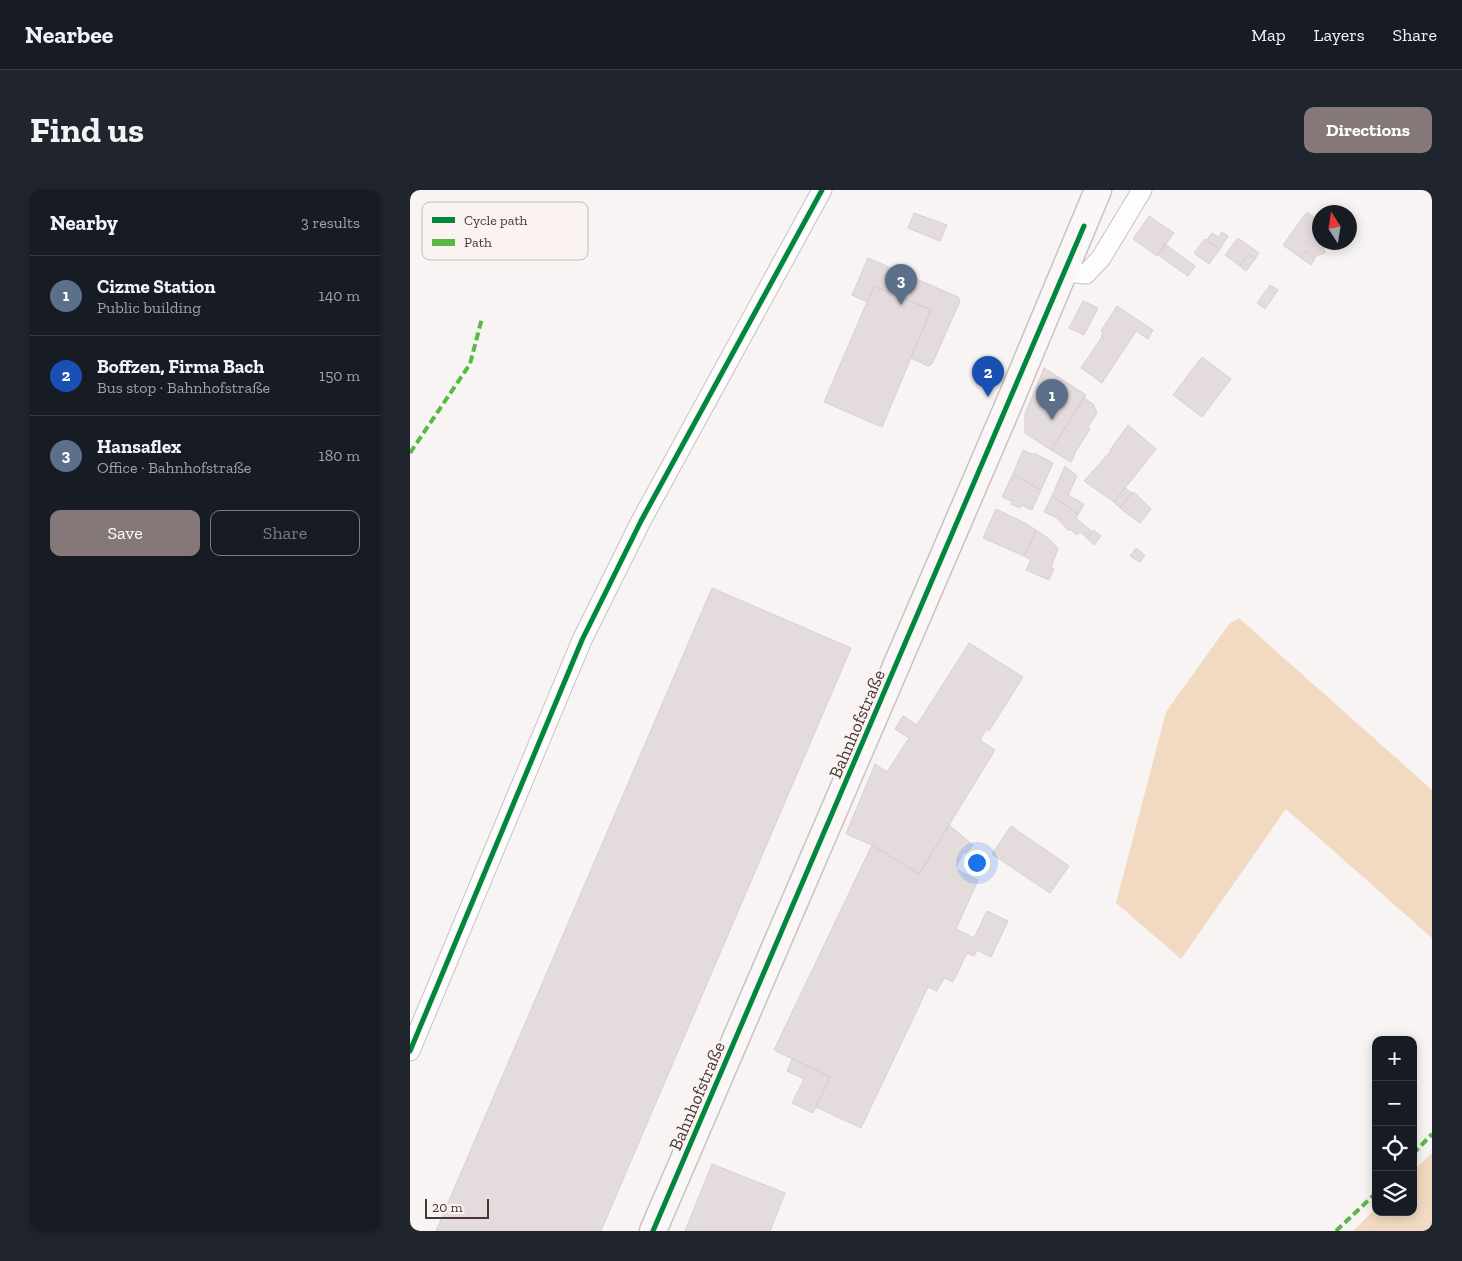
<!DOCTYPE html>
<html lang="en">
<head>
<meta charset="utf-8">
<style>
  :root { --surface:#171b24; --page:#20242c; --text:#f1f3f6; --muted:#9ea1a6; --line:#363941; --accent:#847978 }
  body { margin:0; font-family:"Zilla Slab",serif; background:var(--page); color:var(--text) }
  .controls { position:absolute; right:15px; bottom:15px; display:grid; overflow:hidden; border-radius:10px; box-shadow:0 2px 12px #0003 }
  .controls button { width:45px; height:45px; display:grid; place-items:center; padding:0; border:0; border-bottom:1px solid var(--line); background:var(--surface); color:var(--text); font:25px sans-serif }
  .compass { position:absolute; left:902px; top:15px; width:45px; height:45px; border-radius:50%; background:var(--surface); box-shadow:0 2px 12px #0003; rotate:348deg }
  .scale { position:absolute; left:15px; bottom:12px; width:64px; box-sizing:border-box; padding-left:5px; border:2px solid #463736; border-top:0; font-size:14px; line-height:18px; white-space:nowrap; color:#463736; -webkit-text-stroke:4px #faf3f2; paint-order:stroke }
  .you { position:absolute; left:566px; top:672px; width:18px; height:18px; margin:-12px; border:4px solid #fff; border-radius:50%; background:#1a73e8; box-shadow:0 0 0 8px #1a73e833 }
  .badge { display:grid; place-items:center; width:32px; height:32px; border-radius:50%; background:var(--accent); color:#fff; font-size:16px; font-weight:700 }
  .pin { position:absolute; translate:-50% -41px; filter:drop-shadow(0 1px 2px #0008) }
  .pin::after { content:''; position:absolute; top:26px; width:18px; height:15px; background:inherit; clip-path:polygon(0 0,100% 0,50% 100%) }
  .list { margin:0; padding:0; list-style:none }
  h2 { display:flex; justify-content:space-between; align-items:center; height:65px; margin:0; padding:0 20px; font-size:21px }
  h2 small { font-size:16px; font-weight:400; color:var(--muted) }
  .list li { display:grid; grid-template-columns:32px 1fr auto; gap:15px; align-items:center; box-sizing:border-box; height:80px; padding:0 20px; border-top:1px solid var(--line) }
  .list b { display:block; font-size:19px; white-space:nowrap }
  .list p { margin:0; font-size:16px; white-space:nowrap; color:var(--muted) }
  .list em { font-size:16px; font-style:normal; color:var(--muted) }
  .actions { display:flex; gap:10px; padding:15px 20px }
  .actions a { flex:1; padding:11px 0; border:1px solid var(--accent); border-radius:10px; text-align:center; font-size:18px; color:var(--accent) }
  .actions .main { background:var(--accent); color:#fff }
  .icon { flex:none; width:28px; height:28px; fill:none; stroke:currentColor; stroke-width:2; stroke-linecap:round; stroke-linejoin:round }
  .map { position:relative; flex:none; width:1022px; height:1041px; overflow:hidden; border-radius:10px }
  header { display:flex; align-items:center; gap:30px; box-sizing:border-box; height:70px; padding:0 25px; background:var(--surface); border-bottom:1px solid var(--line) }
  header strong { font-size:24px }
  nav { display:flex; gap:28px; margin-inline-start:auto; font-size:18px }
  .intro { display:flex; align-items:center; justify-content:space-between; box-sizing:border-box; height:120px; padding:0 30px }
  h1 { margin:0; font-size:35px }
  .button { padding:12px 22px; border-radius:10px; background:var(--accent); color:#fff; font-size:18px; font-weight:700 }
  main { display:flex; gap:30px; padding:0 30px }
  aside { flex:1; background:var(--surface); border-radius:10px; box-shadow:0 2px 12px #0003 }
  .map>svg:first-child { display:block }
  .green { fill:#f1dac1 }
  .building { fill:#e4dbdd; stroke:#d8cfd1 }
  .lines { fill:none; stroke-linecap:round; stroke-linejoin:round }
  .street-casing { stroke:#cac1c1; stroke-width:21 }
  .secondary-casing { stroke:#cac1c1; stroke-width:29 }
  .street { stroke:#fefdfd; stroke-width:19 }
  .secondary { stroke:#fbf7f7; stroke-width:26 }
  .quiet { stroke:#58b947; stroke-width:4; stroke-dasharray:8 4; stroke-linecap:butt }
  .cycleway-casing { stroke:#faf3f2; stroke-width:8 }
  .cycleway { stroke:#00873e; stroke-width:5 }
  .labels { text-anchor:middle; stroke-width:5; stroke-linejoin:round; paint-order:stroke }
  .street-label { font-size:18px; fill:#463736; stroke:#faf3f2 }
  .key { fill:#faf3f2; stroke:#c4bbba; stroke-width:1 }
  .key-label { font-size:14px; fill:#463736 }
</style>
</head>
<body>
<header>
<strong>Nearbee</strong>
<nav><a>Map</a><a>Layers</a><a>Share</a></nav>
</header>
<div class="intro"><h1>Find us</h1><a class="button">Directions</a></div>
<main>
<aside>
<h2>Nearby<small>3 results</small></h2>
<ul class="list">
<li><span class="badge" style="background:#5c6f8a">1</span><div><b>Cizme Station</b><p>Public building</p></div><em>140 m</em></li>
<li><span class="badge" style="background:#1a4fb4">2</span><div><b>Boffzen, Firma Bach</b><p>Bus stop · Bahnhofstraße</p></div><em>150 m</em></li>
<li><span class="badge" style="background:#5c6f8a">3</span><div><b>Hansaflex</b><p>Office · Bahnhofstraße</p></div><em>180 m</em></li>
</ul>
<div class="actions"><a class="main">Save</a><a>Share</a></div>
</aside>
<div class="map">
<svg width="1022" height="1041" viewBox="0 0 1022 1041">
  <rect width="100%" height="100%" fill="#f8f4f4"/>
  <path class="green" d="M 829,428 L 1022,600 L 1022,748 L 876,619 L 771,769 L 706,713 L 756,522 L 819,434 Z
    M 1022,963 L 1022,1041 L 943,1041 L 966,1018 L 966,1022 L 1003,1022 L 1003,981 Z"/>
  <path class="building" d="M 897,22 L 909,31 L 909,52 L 916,52 L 913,56 L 915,63 L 908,65 L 905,68 L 896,61 L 891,68 L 873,55 Z
    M 504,23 L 537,35 L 530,51 L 498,38 Z
    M 739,26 L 764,43 L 747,66 L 723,49 Z
    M 812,42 L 818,46 L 810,59 L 797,50 L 802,43 L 808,47 Z
    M 828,48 L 849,63 L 845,69 L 839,64 L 830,76 L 815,65 Z
    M 795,49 L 810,59 L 799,74 L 784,63 Z
    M 755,54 L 785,76 L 778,86 L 748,65 Z
    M 896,61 L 905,68 L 901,75 L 891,68 Z
    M 839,64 L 845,69 L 836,81 L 830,76 Z
    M 458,68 L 548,107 L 550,111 L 522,174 L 518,176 L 501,168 L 521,120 L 464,96 L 457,112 L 442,105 Z
    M 860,95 L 868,100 L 855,119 L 847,113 Z
    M 464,96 L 521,120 L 472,237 L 414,212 Z
    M 673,111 L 688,118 L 674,145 L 659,138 Z
    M 707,116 L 743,140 L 738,149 L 726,141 L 692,193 L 671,178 L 692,147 L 691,146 L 693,142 L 691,141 Z
    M 792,167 L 821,189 L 792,227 L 763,205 Z
    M 634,178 L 676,205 L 641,260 L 615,243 L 615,224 Z
    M 674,208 L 683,214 L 687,223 L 678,237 L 680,239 L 664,264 L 665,265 L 661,272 L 641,260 Z
    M 718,235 L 746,259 L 704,312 L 674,291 L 701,261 L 700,260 Z
    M 613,260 L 624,265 L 624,263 L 643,273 L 631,300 L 603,284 Z
    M 655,276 L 667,286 L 658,305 L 674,314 L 668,325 L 653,313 L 642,306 Z
    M 603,284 L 631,300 L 622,320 L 611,315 L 610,318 L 601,314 L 602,311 L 592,307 Z
    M 715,298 L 722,303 L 710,318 L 704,312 Z
    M 724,302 L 741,319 L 730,333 L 710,318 L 722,303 L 723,304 Z
    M 642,306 L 653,313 L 668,325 L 666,328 L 682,342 L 677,348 L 670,342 L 667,345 L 660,339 L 659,341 L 647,328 L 634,322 Z
    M 586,319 L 615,333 L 626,340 L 614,366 L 573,348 Z
    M 626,340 L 638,348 L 648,359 L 641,377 L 644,379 L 639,390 L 616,380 L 621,370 L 614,366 Z
    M 684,340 L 691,346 L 684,355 L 677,348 Z
    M 726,358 L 735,365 L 730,372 L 720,366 Z
    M 302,398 L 441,458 L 202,1015 L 191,1041 L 26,1041 Z
    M 559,453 L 613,487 L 579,541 L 576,539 L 570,550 L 585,560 L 509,684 L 462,655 L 436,644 L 465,574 L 477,582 L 499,548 L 485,539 L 493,526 L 507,535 Z
    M 539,635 L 563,655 L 556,663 L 553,663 L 545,679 L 568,690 L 546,739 L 564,748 L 577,721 L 598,731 L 581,767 L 567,760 L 564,766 L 557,763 L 543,792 L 534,788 L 527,801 L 518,797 L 451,938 L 406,917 L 420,887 L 364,860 L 462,655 L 509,684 Z
    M 601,636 L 659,676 L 640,703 L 582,664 Z
    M 382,869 L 420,887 L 403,923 L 382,913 L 394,889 L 377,881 Z
    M 302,974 L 375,1003 L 360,1041 L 275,1041 Z"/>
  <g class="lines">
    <g class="street-casing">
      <path id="street" d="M 654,82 L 676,84 L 691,68 L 732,0
        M 0,861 L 172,450 L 231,331 L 412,0"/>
    </g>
    <g class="secondary-casing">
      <path id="secondary" d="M 243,1041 L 598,216 L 688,0"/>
    </g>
    <use href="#street" class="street"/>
    <use href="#secondary" class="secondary"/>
    <path class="quiet" d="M 0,263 L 60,174 L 72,128
      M 1003,964 L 1022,944
      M 926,1041 L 966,1003"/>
    <g class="cycleway-casing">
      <path id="cycleway" d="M 0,861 L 172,450 L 231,331 L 412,0
        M 243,1041 L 674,36"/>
    </g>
    <use href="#cycleway" class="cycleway"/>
  </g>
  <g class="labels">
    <g class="street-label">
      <text transform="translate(447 534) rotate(-67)" y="6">Bahnhofstraße</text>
      <text transform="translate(287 906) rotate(-67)" y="6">Bahnhofstraße</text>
    </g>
  </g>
  <rect x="12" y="12" width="166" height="58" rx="8" class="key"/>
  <rect x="22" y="27" width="23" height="6" fill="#00873e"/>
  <rect x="22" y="49" width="23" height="7" fill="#58b947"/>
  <g class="key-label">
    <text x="54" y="35">Cycle path</text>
    <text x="54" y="57">Path</text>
  </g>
</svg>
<div class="controls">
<button>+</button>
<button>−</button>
<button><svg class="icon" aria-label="locate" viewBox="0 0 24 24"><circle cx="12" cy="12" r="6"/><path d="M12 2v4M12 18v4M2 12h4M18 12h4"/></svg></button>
<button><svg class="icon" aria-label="layers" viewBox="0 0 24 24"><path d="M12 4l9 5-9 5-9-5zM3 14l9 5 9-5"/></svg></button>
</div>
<svg class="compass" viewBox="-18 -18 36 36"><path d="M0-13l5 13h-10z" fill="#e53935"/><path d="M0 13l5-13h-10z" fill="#9ea1a6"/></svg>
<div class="scale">20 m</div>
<div class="you"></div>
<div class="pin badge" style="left:642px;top:230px;background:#5c6f8a">1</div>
<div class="pin badge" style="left:578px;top:207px;background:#1a4fb4">2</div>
<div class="pin badge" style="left:491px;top:115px;background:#5c6f8a">3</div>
</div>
</main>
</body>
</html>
